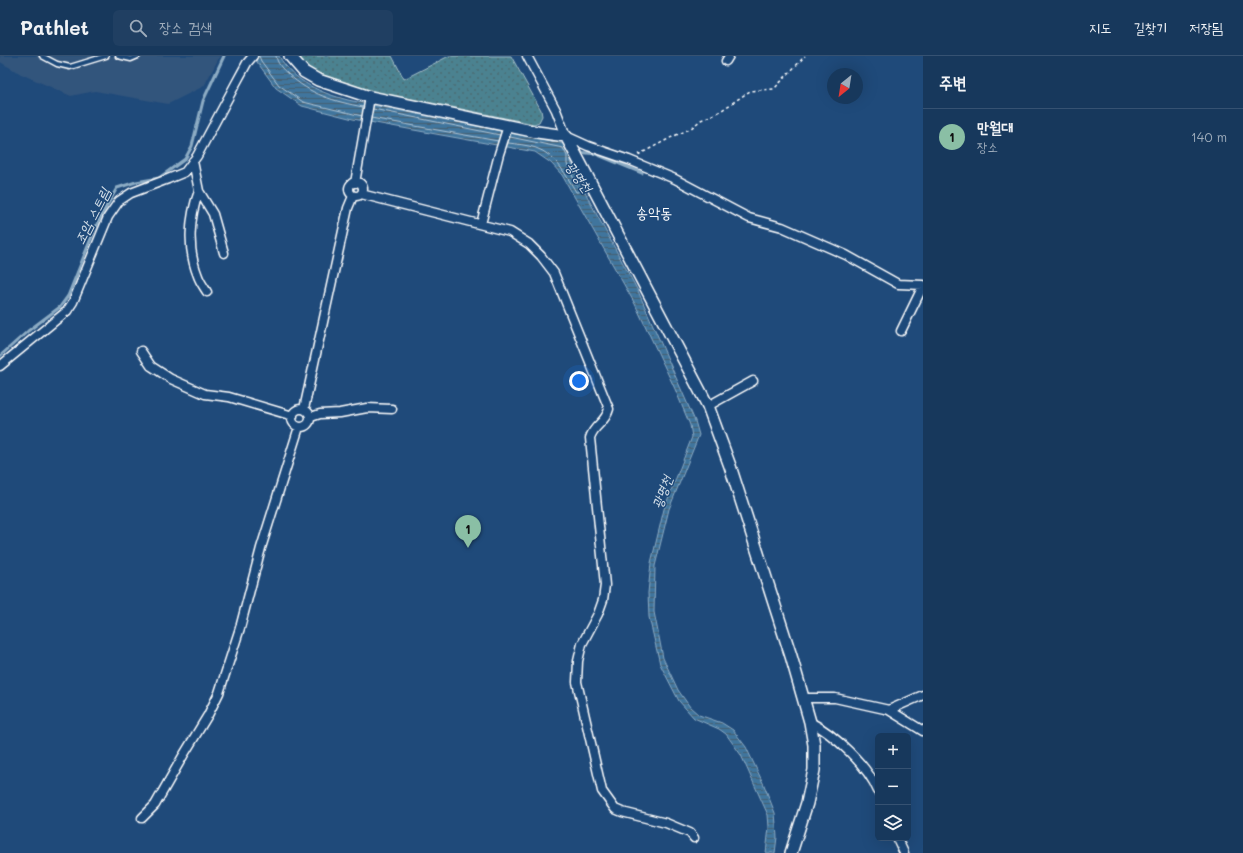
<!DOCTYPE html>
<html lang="ko">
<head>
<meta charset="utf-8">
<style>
  :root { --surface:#17385c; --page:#203f62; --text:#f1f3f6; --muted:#9eacbb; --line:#365272; --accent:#8abfa5 }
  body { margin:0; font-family:Mali,"Poor Story",sans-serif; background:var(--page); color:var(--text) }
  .controls { position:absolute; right:12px; bottom:12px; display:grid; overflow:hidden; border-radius:6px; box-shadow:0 4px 16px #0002 }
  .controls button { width:36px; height:36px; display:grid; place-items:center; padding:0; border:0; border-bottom:1px solid var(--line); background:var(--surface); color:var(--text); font:20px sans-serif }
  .compass { position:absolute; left:827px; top:12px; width:36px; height:36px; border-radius:50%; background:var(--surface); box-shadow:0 4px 16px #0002; rotate:210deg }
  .you { position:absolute; left:579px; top:325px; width:14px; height:14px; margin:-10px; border:3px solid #fff; border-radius:50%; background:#1a73e8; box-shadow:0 0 0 6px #1a73e833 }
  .badge { display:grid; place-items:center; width:26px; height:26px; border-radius:50%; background:var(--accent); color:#111; font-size:13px; font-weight:700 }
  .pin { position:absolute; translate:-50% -33px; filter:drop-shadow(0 1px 2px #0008) }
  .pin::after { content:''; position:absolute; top:21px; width:14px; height:12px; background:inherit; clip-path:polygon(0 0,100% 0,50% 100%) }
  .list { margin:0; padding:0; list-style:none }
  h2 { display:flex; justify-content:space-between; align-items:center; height:52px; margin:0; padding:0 16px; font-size:17px }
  h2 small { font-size:13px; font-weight:400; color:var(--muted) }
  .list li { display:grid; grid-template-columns:26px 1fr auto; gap:12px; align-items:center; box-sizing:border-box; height:56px; padding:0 16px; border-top:1px solid var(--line) }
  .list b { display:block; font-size:15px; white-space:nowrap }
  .list p { margin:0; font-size:13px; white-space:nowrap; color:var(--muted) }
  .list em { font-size:13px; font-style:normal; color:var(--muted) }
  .icon { flex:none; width:22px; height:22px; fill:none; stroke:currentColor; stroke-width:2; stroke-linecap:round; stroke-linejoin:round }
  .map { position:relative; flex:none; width:923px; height:797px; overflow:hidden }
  header { display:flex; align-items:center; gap:24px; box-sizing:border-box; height:56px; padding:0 20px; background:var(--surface); border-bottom:1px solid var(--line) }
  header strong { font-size:19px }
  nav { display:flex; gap:22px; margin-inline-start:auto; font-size:14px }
  .search { width:280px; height:36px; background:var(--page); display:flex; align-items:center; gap:10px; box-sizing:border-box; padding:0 14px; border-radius:6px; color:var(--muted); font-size:15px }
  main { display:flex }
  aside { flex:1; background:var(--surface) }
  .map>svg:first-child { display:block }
  .built { fill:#32547c }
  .grass { fill:url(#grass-dots); stroke:#a6c0c8 }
  .water { fill:url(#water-rules); stroke:#8dacc4 }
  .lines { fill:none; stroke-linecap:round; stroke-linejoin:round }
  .shore { stroke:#b3c8d8; stroke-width:1 }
  .stream { stroke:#8dacc4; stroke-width:3 }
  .lane-casing { stroke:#fff; stroke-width:7 }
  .street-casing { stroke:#fff; stroke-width:11 }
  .secondary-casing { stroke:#fff; stroke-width:14 }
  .path { stroke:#fff; stroke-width:1.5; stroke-dasharray:3 3; stroke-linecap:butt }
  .lane { stroke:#1f4a7a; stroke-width:4 }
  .street { stroke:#1f4a7a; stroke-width:8 }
  .secondary { stroke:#1f4a7a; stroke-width:11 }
  .labels { text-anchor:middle; stroke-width:3; stroke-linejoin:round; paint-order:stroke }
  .water-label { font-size:14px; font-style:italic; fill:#d9e3eb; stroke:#1f4a7a }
  .quarter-label { font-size:15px; fill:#fff; stroke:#1f4a7a }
</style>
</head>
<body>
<header>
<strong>Pathlet</strong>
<div class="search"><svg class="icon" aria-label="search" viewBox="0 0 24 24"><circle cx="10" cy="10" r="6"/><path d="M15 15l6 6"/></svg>장소 검색</div>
<nav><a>지도</a><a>길찾기</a><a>저장됨</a></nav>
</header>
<main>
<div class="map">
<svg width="923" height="797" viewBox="0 0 923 797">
  <defs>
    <pattern id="grass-dots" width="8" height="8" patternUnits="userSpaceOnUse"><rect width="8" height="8" fill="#4c8290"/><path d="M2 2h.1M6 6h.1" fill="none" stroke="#4c6a71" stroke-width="1.8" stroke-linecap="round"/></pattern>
    <pattern id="water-rules" width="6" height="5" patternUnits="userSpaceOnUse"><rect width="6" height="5" fill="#41759d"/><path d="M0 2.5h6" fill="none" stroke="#475e70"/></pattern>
  </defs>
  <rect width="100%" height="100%" fill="#1f4a7a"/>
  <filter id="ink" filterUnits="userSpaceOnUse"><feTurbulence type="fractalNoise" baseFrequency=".025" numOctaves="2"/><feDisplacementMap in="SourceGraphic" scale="8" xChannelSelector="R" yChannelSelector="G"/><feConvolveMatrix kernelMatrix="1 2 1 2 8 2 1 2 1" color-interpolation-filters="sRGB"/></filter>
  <g filter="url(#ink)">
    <path class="built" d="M 0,0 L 220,0 L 204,30 L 168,48 L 95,35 L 71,40 L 21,18 L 0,6 Z"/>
    <path class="grass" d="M 299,0 L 392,0 L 404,23 L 449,0 L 511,0 L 541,54 L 542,60 L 539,66 L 534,68 L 340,28 C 325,21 308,15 299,0 Z"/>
    <path class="water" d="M 255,0 L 279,0 C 294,26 321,37 348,44 L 565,88 L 571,100 L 571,106 L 590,146 L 638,235 L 695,365 L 699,379 L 669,453 L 655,510 L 654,556 L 659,581 L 663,602 L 678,634 L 690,651 L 699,659 L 722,667 L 733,674 L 746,691 L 764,729 L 775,757 L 777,781 L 775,797 L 766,797 L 769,771 L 768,759 L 741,699 L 726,678 L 719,673 L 694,662 L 679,645 L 660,608 L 649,561 L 648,537 L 651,507 L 664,453 L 692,381 L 690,369 L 675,333 L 635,248 L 562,119 L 551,107 L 535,96 L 353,63 L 302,50 L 276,32 L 257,6 Z"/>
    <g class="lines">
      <path class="shore" d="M 259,0 L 261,5 L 279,29 L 303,46 L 362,60
        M 276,0 C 277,7 282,13 288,18 C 311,39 333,45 363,51
        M 373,53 L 500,79
        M 371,62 L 498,85
        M 508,87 C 517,88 527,89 536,92 C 556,99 566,119 576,136 L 579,136 L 579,134 L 567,108 L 567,100 L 563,92 L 510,81"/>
      <path class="stream" d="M 578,96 L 596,98 L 642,117
        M 0,300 L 28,275 L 60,251 L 68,240 L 94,175 L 102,158 L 117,132 L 136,126 L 159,122 L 185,103 L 192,90 L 203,45 L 224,0"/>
      <g class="lane-casing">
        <path id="lane" d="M 42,0 L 57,8 L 70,11 L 106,0
          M 118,0 L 131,3 L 138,0"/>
      </g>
      <g class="street-casing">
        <path id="street" d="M 527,0 L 556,54 L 566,80 L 588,90 L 629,104 L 675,123 L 749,162 L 782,171 L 846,199 L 898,228 L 923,229
          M 726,5 L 729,0
          M 193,105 L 199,135 L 213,158 L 224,197
          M349 133a7 7 0 1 1 14 0a7 7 0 1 1-14 0Z
          M 355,127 L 370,41
          M 199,135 C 189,162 187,193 198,220 C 200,226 204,231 207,236
          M 361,138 L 510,176 L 529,188 L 541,200 L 554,217 L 609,353 C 605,368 594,368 590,382 L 605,529 L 603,544 L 598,558 L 582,588 L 578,605 L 577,626 L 602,735 L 615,753 L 622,756 L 666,767 L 690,777 L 694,782
          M 481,168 L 499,98 L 508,70
          M 901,275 L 923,230
          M 141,295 L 151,310 L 171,323 L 205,338 L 229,341 L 293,360
          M 0,310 L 67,255 L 73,246 L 108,161 L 119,145 L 131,137 L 168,123 L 185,116 L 197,100 L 235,29 L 247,7 L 253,0
          M 708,350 L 753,325
          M292 362a9 9 0 1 1 18 0a9 9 0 1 1-18 0Z
          M 304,353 L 348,152 L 353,140
          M 311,361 L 320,358 L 340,357 L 367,352 L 392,353
          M 804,642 L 835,642 L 889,654 L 923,675
          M 889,654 L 923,639
          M 810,666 C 834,678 868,710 878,735
          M 142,762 L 155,749 L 183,700 L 208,659 L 219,637 L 240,572 L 261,492 L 299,371
          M 897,782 L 904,797"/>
      </g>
      <g class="secondary-casing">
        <path id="secondary" d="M 290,0 L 304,16 L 318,24 L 370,41 L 537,76 L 566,80 L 708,350 L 730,410 L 791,600 L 810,666 L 814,689 L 814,714 L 807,747 L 791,797"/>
      </g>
      <path class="path" d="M 638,99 L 674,80 L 690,73 L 701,64 L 719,56 L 750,35 L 774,33 L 805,0"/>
      <use href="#lane" class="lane"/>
      <use href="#street" class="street"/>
      <use href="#secondary" class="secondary"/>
    </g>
  </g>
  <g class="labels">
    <g class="water-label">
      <text transform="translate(579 121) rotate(54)" y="5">광명천</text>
      <text transform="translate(92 160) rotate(-63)" y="5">조암 스트림</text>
      <text transform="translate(662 436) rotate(-70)" y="5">광명천</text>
    </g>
    <g class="quarter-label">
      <text x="654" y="162">송악동</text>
    </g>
  </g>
</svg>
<div class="controls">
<button>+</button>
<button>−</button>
<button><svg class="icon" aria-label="layers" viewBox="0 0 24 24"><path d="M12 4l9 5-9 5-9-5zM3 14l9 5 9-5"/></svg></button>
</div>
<svg class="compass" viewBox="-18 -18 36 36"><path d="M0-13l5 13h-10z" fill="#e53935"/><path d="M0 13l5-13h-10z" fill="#9eacbb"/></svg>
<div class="you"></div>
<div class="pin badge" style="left:468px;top:492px">1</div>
</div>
<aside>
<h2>주변<small></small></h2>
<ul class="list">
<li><span class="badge">1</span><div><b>만월대</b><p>장소</p></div><em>140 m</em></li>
</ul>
</aside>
</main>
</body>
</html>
